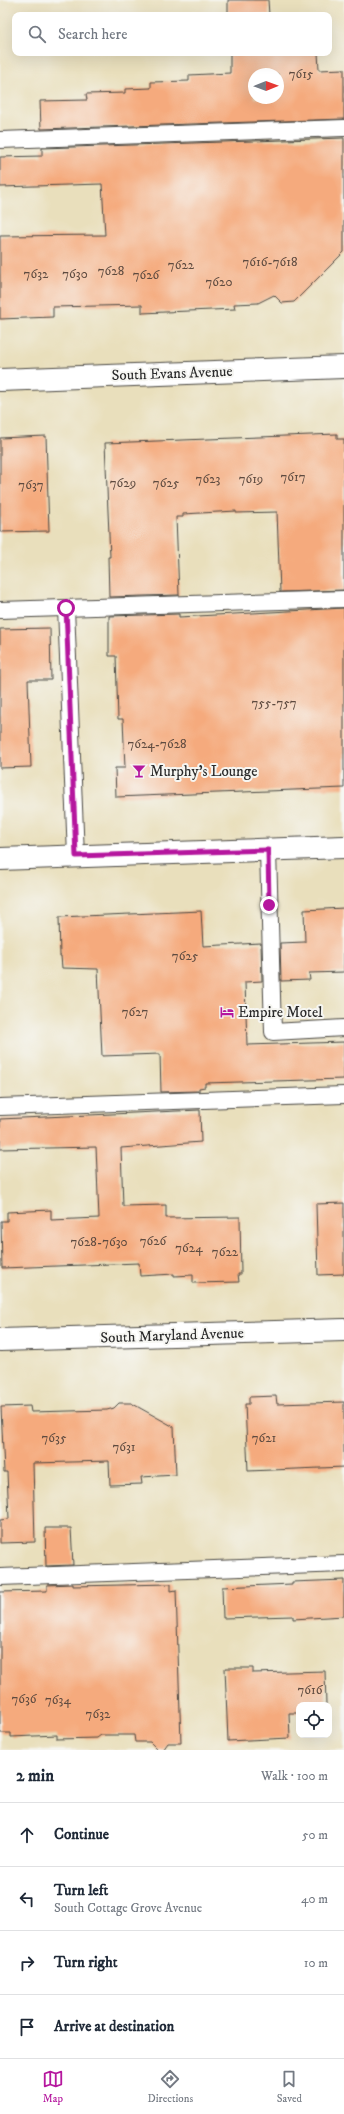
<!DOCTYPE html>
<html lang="en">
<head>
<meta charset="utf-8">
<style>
  :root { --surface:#fff; --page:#f2f2f3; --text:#1f2937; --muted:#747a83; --line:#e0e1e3; --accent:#b5179e }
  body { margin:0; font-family:"IM FELL DW Pica",serif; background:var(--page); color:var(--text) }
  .controls { position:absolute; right:12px; bottom:12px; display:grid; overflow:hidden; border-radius:8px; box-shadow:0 4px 16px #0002 }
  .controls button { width:36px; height:36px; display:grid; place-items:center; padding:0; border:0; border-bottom:1px solid var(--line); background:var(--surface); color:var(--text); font:20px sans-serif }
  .compass { position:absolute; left:248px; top:68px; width:36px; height:36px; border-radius:50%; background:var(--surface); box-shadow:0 4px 16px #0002; rotate:89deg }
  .stop { position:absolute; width:12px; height:12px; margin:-9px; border:3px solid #b5179e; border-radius:50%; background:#fff }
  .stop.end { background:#b5179e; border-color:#fff; box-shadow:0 1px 4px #0008 }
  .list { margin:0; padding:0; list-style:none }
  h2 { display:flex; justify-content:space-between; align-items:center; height:52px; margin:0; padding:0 16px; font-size:17px }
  h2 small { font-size:13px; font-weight:400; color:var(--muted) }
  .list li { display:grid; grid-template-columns:26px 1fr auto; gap:12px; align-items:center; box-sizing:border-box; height:64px; padding:0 16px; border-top:1px solid var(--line) }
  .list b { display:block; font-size:15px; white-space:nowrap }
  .list p { margin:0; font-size:13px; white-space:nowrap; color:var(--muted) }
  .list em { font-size:13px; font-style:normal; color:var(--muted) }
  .icon { flex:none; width:22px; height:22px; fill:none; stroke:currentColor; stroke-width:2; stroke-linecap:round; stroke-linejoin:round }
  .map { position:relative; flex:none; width:344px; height:1750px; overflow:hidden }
  .search { position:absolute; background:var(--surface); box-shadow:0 4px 16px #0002; left:12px; right:12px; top:12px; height:44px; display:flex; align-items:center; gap:10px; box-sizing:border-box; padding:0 14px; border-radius:8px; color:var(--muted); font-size:15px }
  .sheet { height:308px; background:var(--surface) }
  nav { display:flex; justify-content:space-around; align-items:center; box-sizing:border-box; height:56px; border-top:1px solid var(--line); background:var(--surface); font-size:11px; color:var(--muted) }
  nav a { display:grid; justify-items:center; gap:2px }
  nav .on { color:var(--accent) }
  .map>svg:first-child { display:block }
  .building { fill:#f5aa7d; fill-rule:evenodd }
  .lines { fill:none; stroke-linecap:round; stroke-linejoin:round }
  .lane-casing { stroke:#484641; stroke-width:18 }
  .street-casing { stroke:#484641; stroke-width:24 }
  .secondary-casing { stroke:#484641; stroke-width:24 }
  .lane { stroke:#fff; stroke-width:16 }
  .street { stroke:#fff; stroke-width:22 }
  .secondary { stroke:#fff; stroke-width:22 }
  .route { stroke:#b5179e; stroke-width:5 }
  .labels { text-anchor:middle; stroke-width:4; stroke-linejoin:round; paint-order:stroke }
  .number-label { font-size:13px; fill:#5e4b40 }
  .street-label { font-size:15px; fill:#2b2b2b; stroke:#f6f6f2 }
  .poi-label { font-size:15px; fill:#2b2b2b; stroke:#f6f6f2; text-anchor:start }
</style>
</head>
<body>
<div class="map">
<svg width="344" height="1750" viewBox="0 0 344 1750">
  <rect width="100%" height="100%" fill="#f6f6f2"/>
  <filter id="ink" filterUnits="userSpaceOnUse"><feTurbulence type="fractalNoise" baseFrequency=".025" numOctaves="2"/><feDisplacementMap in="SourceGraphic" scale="8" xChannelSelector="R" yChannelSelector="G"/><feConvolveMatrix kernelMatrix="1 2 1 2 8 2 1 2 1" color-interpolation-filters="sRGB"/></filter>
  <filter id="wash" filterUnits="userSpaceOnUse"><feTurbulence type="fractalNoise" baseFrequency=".012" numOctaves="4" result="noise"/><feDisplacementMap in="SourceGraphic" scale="16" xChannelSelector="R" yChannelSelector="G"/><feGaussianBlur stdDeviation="0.9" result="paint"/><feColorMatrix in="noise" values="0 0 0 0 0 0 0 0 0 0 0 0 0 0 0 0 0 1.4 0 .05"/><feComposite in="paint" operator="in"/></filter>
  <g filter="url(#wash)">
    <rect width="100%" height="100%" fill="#e9dfbc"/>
    <g id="blocks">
      <path class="building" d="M 228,0 L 268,0 L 269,15 L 228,15 Z
        M 230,53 L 318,53 L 319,70 L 344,69 L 344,119 L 41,129 L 40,101 L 87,100 L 86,94 L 125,93 L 125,89 L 151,88 L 151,82 L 189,81 L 189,75 L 230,73 ZM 254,74 L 278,74 L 278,98 L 254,98 Z
        M 344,138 L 344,252 L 294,302 L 282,303 L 274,295 L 258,303 L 234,304 L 235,309 L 142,313 L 142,305 L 53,307 L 53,317 L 0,319 L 0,236 L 105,235 L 102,184 L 0,187 L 0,157 L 42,156 L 42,148 Z
        M 337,434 L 337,439 L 344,439 L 344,590 L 280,592 L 277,512 L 236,513 L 236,511 L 183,514 L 183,517 L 176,517 L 179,595 L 109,597 L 108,557 L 110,557 L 105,443 Z
        M 46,436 L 49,531 L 0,532 L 0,438 Z
        M 344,608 L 344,788 L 116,797 L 115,768 L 125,768 L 123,719 L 118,719 L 116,656 L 109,656 L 109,616 L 179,614 L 179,617 Z
        M 50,628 L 51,680 L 28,680 L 31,767 L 0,768 L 0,629 Z
        M 344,908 L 344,972 L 309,973 L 310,980 L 281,981 L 280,943 L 305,942 L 304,910 Z
        M 201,911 L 203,946 L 261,943 L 262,981 L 245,982 L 247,1045 L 344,1042 L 344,1079 L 205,1083 L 205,1087 L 199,1088 L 199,1091 L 161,1092 L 160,1054 L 102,1056 L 98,969 L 62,968 L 61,956 L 60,956 L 59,917 Z
        M 200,1110 L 201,1142 L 121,1148 L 123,1206 L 166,1205 L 166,1218 L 240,1217 L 241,1274 L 238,1274 L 239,1282 L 193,1283 L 193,1275 L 174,1276 L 174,1274 L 140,1276 L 139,1263 L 2,1268 L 1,1221 L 7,1221 L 7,1212 L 51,1210 L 51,1220 L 99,1218 L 96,1147 L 0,1149 L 0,1119 Z
        M 344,1203 L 344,1274 L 318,1275 L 316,1204 Z
        M 276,1396 L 277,1404 L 344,1402 L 344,1467 L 248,1471 L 245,1404 L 249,1404 L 249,1397 Z
        M 119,1403 L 131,1403 L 174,1427 L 176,1475 L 141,1477 L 142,1484 L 110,1485 L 109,1461 L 33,1463 L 35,1542 L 0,1543 L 0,1520 L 9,1519 L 7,1472 L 4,1472 L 1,1407 L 30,1406 L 31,1412 L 107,1410 L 114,1408 Z
        M 45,1528 L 71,1528 L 73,1565 L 46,1566 Z
        M 344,1580 L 344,1616 L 293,1619 L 293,1616 L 223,1618 L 222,1587 L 292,1584 L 292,1582 Z
        M 73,1584 L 73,1586 L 171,1584 L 171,1591 L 176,1590 L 181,1743 L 168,1743 L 163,1750 L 158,1750 L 150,1742 L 135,1742 L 134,1735 L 101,1735 L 97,1738 L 57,1739 L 57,1735 L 11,1737 L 11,1733 L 0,1733 L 0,1592 L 47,1591 L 47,1585 Z
        M 225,1668 L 253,1668 L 253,1673 L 325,1671 L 326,1705 L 299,1705 L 299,1713 L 289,1713 L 290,1738 L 228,1741 Z"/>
    </g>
  </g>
  <g filter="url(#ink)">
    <use href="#blocks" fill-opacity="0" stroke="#484641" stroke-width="1"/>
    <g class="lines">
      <g class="lane-casing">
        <path id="lane" d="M 0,140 L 344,128
          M 66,608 L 76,856
          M 0,610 L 344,599
          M 268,850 L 273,1032 L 344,1028
          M 0,1107 L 344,1095
          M 0,1577 L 344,1564"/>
      </g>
      <g class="street-casing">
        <path id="street" d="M 0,380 L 344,367
          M 0,1340 L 344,1330"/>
      </g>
      <g class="secondary-casing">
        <path id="secondary" d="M 0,859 L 344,847"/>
      </g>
      <use href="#lane" class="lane"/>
      <use href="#street" class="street"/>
      <use href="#secondary" class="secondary"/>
    </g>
  </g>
  <g class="lines" filter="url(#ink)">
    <path class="route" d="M 66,608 L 76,856 L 268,850 L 269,905"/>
  </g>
  <defs>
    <g id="bar-bare" transform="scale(1.08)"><path d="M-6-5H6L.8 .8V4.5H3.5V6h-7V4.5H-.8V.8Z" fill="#b5179e" stroke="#f6f6f2" stroke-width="2.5" paint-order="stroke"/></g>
    <g id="hotel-bare" transform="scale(1.08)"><path d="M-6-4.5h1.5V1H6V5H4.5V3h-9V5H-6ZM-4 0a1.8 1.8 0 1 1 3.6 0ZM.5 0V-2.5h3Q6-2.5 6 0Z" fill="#b5179e" stroke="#f6f6f2" stroke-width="2.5" paint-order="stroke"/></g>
  </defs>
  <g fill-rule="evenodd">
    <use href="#bar-bare" x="139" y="771"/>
    <use href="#hotel-bare" x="227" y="1012"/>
  </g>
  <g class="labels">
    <g class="number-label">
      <text x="301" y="78">7615</text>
      <text x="270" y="266">7616-7618</text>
      <text x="181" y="269">7622</text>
      <text x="111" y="275">7628</text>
      <text x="36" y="278">7632</text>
      <text x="75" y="278">7630</text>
      <text x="146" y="279">7626</text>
      <text x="219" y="286">7620</text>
      <text x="293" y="481">7617</text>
      <text x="208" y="483">7623</text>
      <text x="251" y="483">7619</text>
      <text x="123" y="487">7629</text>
      <text x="166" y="487">7625</text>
      <text x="31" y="489">7637</text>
      <text x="274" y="707">755-757</text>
      <text x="157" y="748">7624-7628</text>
      <text x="185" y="960">7625</text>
      <text x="135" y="1016">7627</text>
      <text x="153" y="1245">7626</text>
      <text x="99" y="1246">7628-7630</text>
      <text x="189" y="1252">7624</text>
      <text x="225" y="1256">7622</text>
      <text x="54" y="1442">7635</text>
      <text x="264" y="1442">7621</text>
      <text x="124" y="1451">7631</text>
      <text x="310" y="1694">7616</text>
      <text x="24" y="1703">7636</text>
      <text x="58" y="1704">7634</text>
      <text x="98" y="1718">7632</text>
    </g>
    <g class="street-label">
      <text transform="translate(172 373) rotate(-2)" y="5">South Evans Avenue</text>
      <text transform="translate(172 1335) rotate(-2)" y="5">South Maryland Avenue</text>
    </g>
    <g class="poi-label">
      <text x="150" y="776">Murphy's Lounge</text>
      <text x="238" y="1017">Empire Motel</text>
    </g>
  </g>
</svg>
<div class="controls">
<button><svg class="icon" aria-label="locate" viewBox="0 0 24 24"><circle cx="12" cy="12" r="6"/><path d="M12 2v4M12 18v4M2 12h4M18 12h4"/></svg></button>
</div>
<svg class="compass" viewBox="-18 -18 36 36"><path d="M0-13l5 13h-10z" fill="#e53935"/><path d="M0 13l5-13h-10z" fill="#747a83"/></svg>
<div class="stop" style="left:66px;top:608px"></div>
<div class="stop end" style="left:269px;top:905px"></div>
<div class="search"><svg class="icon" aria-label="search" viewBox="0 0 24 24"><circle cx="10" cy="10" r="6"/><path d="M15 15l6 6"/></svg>Search here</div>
</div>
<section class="sheet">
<h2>2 min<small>Walk · 100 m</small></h2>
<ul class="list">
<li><svg class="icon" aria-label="ahead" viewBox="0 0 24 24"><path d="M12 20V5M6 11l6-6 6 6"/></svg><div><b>Continue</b></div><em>50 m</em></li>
<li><svg class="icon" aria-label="left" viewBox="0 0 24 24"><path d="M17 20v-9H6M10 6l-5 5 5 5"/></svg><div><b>Turn left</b><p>South Cottage Grove Avenue</p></div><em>40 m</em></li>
<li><svg class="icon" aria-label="right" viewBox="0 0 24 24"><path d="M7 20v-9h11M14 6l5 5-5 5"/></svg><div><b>Turn right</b></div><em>10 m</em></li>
<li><svg class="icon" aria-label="arrive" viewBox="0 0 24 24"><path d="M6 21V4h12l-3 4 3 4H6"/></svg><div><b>Arrive at destination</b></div></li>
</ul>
</section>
<nav>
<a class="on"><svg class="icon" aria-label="map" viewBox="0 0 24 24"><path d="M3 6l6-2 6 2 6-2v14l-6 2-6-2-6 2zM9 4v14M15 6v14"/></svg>Map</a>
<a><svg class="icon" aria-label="directions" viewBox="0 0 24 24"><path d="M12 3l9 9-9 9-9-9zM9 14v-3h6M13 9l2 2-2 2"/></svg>Directions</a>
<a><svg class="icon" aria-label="saved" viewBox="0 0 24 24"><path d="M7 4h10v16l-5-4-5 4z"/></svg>Saved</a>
</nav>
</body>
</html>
